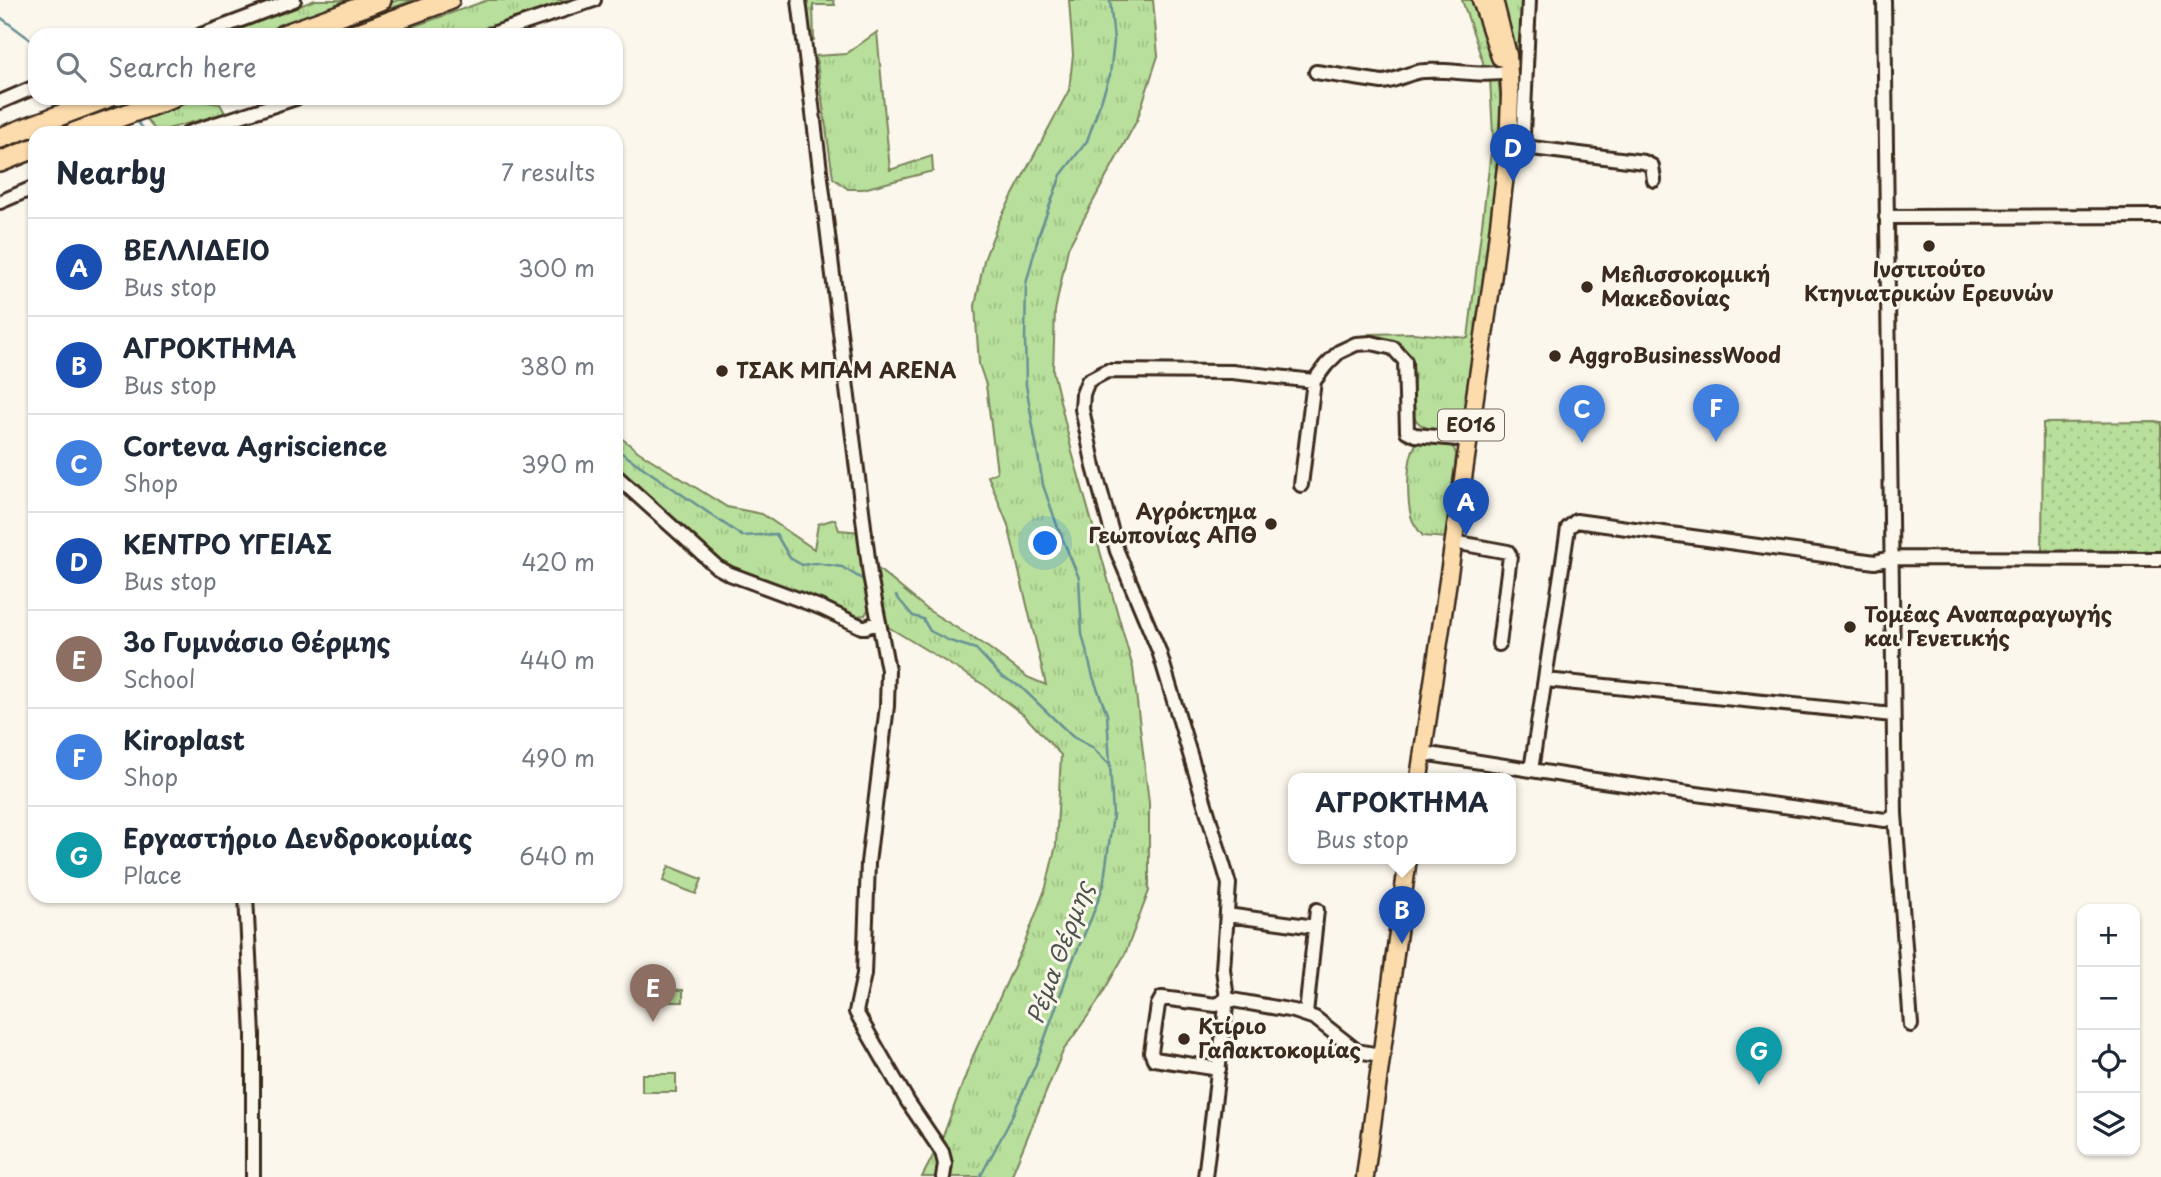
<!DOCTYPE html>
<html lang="en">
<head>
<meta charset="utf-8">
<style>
  :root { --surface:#fff; --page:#f6f6f7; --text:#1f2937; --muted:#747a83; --line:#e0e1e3; --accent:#3b2a1e }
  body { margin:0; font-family:"Playpen Sans",sans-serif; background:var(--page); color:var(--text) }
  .controls { position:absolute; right:21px; bottom:21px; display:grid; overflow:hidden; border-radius:14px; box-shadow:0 2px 5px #0004 }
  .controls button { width:63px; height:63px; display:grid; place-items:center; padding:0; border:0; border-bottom:2px solid var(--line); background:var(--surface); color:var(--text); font:35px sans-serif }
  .you { position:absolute; left:1046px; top:544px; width:24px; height:24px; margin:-18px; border:5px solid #fff; border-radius:50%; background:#1a73e8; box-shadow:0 0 0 10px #1a73e833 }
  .badge { display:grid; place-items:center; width:46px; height:46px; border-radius:50%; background:var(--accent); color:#fff; font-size:23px; font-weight:700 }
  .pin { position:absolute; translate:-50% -58px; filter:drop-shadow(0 2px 4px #0008) }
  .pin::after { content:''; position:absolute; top:37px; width:24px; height:21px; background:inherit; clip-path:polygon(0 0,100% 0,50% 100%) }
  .popup { position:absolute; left:1288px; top:773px; width:228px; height:91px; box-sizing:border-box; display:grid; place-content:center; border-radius:14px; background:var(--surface); filter:drop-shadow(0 2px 5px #0005); font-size:23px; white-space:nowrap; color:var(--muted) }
  .popup b { font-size:26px; color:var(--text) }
  .popup::after { content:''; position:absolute; left:50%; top:100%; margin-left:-14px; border:14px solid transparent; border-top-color:var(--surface) }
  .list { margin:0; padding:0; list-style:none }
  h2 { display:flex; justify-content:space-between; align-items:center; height:91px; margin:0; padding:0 28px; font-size:30px }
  h2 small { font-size:23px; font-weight:400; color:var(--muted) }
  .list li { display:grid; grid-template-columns:46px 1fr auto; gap:21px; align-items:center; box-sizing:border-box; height:98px; padding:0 28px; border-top:2px solid var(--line) }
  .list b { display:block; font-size:26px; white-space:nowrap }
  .list p { margin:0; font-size:23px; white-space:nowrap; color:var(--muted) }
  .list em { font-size:23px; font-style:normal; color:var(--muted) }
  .icon { flex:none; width:38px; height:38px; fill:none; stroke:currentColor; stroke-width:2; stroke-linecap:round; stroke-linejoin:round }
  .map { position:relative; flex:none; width:2161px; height:1177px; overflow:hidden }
  .search { position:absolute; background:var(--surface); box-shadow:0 2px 5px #0004; left:28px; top:28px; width:595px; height:77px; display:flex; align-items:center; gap:18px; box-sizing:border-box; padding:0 24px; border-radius:21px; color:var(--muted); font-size:26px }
  .panel { position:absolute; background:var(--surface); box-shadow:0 2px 5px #0004; left:28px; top:126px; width:595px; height:777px; border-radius:21px }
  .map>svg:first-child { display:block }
  .grass { fill:url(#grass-tufts); stroke:#7a845c; stroke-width:2 }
  .garden { fill:url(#garden-dots); stroke:#7a845c; stroke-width:2 }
  .pitch { fill:#b8df9b; stroke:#7a845c; stroke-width:2 }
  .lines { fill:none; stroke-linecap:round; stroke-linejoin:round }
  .stream { stroke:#679194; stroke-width:2.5 }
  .minor-casing { stroke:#3b2a1e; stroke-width:18 }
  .major-casing { stroke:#3b2a1e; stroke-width:21 }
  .highway-casing { stroke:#3b2a1e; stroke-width:24 }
  .minor { stroke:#fbf7ec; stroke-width:12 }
  .major { stroke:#fcdcac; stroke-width:16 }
  .highway { stroke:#fcdcac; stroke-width:19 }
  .poi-dot { fill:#3b2a1e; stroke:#fbf7ec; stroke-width:2.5 }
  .labels { text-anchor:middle; stroke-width:6; stroke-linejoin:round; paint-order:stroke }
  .shield { fill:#fbf7ec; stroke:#75685c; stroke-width:2 }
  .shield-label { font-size:19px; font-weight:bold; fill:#3b2a1e }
  .poi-label { font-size:21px; font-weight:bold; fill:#3b2a1e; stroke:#fbf7ec; text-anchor:start }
  .water-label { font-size:23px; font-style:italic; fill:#4e554f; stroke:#fbf7ec }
</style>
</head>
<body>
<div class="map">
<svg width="2161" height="1177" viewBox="0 0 2161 1177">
  <defs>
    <pattern id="grass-tufts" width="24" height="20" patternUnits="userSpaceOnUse" patternTransform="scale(1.75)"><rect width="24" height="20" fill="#b8df9b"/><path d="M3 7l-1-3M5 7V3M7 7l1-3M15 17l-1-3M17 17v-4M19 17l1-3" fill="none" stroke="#9fc085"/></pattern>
    <pattern id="garden-dots" width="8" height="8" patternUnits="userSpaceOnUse" patternTransform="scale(1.75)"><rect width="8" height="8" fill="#b8df9b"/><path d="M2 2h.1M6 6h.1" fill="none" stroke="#9fc085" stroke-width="1.8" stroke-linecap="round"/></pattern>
  </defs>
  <rect width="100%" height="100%" fill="#fbf7ec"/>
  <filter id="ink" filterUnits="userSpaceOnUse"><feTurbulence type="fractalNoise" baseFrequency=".0143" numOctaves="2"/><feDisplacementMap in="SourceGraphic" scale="14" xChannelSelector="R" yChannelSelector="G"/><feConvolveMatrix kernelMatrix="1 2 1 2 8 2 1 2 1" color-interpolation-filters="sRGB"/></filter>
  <g filter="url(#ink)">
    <path class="grass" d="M 315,0 L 359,0 L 260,35 L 224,35 Z
      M 398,0 L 414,0 L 316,35 L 299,35 Z
      M 488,0 L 585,0 L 479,35 L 389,35 Z
      M 804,0 L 833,0 L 835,5 L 813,5 L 814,40 L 810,39 Z
      M 1069,0 L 1153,0 L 1158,56 L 1137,120 L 1068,248 L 1055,311 L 1053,371 L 1072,452 L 1133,668 L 1149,803 L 1149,891 L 1125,954 L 1097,1003 L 1063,1051 L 1011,1177 L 947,1177 L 940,1144 L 973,1056 L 1025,942 L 1046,887 L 1056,845 L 1061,755 L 1025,716 L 984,685 L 885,625 L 877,568 L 928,610 L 989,648 L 1027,677 L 1046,685 L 1008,525 L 988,476 L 997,472 L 986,385 L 979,364 L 975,306 L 984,260 L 999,221 L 1069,90 L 1073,55 Z
      M 1462,0 L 1472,0 L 1494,67 L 1485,68 Z
      M 1500,0 L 1525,0 L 1515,65 Z
      M 877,32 L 890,170 L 932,156 L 933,171 L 863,189 L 848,189 L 833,178 L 816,56 L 846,54 Z
      M 1490,78 L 1498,78 L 1502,108 L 1502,136 L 1466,420 C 1461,431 1459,433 1446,432 C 1388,426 1426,390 1409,357 C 1401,341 1384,338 1368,334 L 1413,333 L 1468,338 L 1493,135 Z
      M 125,98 L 141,98 L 45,133 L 35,133 L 35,137 L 0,150 L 0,144 Z
      M 194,100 L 220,104 L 225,113 L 157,132 L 144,117 Z
      M 616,434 L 639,452 L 727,507 L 762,514 L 814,549 L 818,524 L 835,519 L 839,530 L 861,532 L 875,598 L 865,615 L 857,616 L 727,568 L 714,559 L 630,478 L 616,469 Z
      M 1426,441 L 1443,442 L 1454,448 L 1456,455 L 1446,538 L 1423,536 C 1418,530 1413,524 1411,516 C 1407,499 1406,459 1416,444 Z
      M 936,1150 L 940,1156 L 940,1177 L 922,1177 Z"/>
    <path class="garden" d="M 2161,422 L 2161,552 L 2042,555 L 2043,423 Z"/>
    <path class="pitch" d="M 669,866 L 702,879 L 696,894 L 663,881 Z
      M 656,989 L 683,990 L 683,1002 L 656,1002 Z
      M 642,1074 L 676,1074 L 676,1092 L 642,1092 Z"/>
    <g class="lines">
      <path class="stream" d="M 0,17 L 35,43
        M 135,119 L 147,133
        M 616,449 L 742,536 L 776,534 L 790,558 L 802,565 L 815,563 L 842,567 L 867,582
        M 896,596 L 913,616 L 923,619 L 930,631 L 950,641 L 976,649 L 1001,676 L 1021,687 L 1073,737 L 1092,747 L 1111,766
        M 980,1177 L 1007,1127 L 1035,1066 L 1072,962 L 1091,919 L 1103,887 L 1113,815 L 1107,714 L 1093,677 L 1082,634 L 1079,578 L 1058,528 L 1043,485 L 1026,385 L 1025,339 L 1026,284 L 1039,234 L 1061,175 L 1087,141 L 1110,75 L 1114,41 L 1110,0"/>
      <g class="minor-casing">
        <path id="minor" d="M 799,0 L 870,575 L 888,670 L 887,706 L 868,863 L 864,974 L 856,1012 L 908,1102 L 942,1152 L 945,1164 L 943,1177
          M 1529,0 L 1523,134 L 1525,143 L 1532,148 L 1644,162 L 1652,166 L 1654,180
          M 201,35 L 294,0
          M 489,35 L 594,0
          M 1316,72 L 1382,82 C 1397,81 1410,71 1425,71 C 1453,69 1479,77 1508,72
          M 0,102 L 35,87
          M 188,133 L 296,98
          M 0,202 L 35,187
          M 1886,217 L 2161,216
          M 616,476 L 717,567 L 730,574 L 822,608 L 862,627 L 866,627 L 879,622
          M 1301,485 L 1314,381 L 1326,365 L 1339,352 L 1356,344 L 1372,343 L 1393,348 L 1405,361 L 1407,431 L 1415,435 L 1469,440
          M 1454,542 L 1508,552 L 1510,556 L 1499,644
          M 1546,680 L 1893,715
          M 1423,753 L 1588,779 L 1885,820 L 1892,818 L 1895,814 L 1884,0
          M 1531,770 L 1568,528 L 1576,521 L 1875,562 L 1890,558 L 2161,559
          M 1895,814 L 1911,1025
          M 246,896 L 253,1035 L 253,1177
          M 1227,915 L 1315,927
          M 1306,1014 L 1317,910
          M 1219,1069 L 1154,1059 L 1151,1052 L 1158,1005 L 1162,998 L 1216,1005 L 1227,999 L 1294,1011 L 1315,1018 L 1357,1051 L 1380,1055
          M 1205,1177 L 1227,999 L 1223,969 L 1229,884 L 1159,651 L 1117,551 L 1094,467 L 1082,409 L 1083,394 L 1088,381 L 1107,371 L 1232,372 L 1314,381"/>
      </g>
      <g class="major-casing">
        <path id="major" d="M 1481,0 L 1500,57
          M 1419,778 L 1493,274 L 1508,150 L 1510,95 L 1508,55 L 1494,0
          M 1365,1177 L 1408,858"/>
      </g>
      <g class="highway-casing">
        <path id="highway" d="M 283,35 L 381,0
          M 353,35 L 449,0
          M 74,133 L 172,98
          M 0,138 L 106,98
          M 0,162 L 35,148"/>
      </g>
      <use href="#minor" class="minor"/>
      <use href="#major" class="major"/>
      <use href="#highway" class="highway"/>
    </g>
  </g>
  <g class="poi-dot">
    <circle cx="1929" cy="246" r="7"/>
    <circle cx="1587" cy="287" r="7"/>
    <circle cx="1555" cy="356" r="7"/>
    <circle cx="722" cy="371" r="7"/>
    <circle cx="1271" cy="524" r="7"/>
    <circle cx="1850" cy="627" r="7"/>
    <circle cx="1184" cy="1039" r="7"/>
  </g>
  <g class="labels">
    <rect class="shield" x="1438" y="409.5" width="66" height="31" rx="5"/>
    <g class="shield-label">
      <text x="1471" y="432">ΕΟ16</text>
    </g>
    <g class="poi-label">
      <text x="1929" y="277" text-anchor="middle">Ινστιτούτο<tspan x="1929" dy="24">Κτηνιατρικών Ερευνών</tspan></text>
      <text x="1601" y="282">Μελισσοκομική<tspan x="1601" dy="24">Μακεδονίας</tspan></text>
      <text x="1569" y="363">AggroBusinessWood</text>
      <text x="736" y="378">ΤΣΑΚ ΜΠΑΜ ARENA</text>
      <text x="1257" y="519" text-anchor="end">Αγρόκτημα<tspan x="1257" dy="24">Γεωπονίας ΑΠΘ</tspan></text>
      <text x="1864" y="622">Τομέας Αναπαραγωγής<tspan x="1864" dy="24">και Γενετικής</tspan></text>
      <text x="1198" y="1034">Κτίριο<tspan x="1198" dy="24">Γαλακτοκομίας</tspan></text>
    </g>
    <g class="water-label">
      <text transform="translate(1060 953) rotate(-70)" y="8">Ρέμα Θέρμης</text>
    </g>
  </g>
</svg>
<div class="controls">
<button>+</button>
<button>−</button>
<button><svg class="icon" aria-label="locate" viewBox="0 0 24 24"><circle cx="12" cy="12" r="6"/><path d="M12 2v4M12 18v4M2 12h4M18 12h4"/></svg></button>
<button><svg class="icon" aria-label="layers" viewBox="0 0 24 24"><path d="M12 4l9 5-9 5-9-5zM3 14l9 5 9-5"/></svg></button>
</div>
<div class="you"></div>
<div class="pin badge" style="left:1466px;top:536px;background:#1a4fb4">A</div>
<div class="pin badge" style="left:1402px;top:944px;background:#1a4fb4">B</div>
<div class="popup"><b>ΑΓΡΟΚΤΗΜΑ</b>Bus stop</div>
<div class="pin badge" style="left:1582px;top:443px;background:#3f7fe0">C</div>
<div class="pin badge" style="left:1513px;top:182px;background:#1a4fb4">D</div>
<div class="pin badge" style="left:653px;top:1022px;background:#8d6e63">E</div>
<div class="pin badge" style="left:1716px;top:442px;background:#3f7fe0">F</div>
<div class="pin badge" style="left:1759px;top:1085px;background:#0f9aa8">G</div>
<div class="search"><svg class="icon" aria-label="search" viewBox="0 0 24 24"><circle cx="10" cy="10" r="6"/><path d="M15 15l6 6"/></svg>Search here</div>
<section class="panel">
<h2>Nearby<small>7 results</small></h2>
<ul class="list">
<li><span class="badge" style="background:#1a4fb4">A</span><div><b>ΒΕΛΛΙΔΕΙΟ</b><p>Bus stop</p></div><em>300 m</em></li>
<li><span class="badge" style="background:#1a4fb4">B</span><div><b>ΑΓΡΟΚΤΗΜΑ</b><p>Bus stop</p></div><em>380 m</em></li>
<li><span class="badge" style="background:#3f7fe0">C</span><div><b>Corteva Agriscience</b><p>Shop</p></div><em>390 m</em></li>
<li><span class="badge" style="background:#1a4fb4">D</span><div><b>ΚΕΝΤΡΟ ΥΓΕΙΑΣ</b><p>Bus stop</p></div><em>420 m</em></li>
<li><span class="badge" style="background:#8d6e63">E</span><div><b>3ο Γυμνάσιο Θέρμης</b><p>School</p></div><em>440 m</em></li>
<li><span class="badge" style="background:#3f7fe0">F</span><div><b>Kiroplast</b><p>Shop</p></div><em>490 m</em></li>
<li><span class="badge" style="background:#0f9aa8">G</span><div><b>Εργαστήριο Δενδροκομίας</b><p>Place</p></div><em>640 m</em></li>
</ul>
</section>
</div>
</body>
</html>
